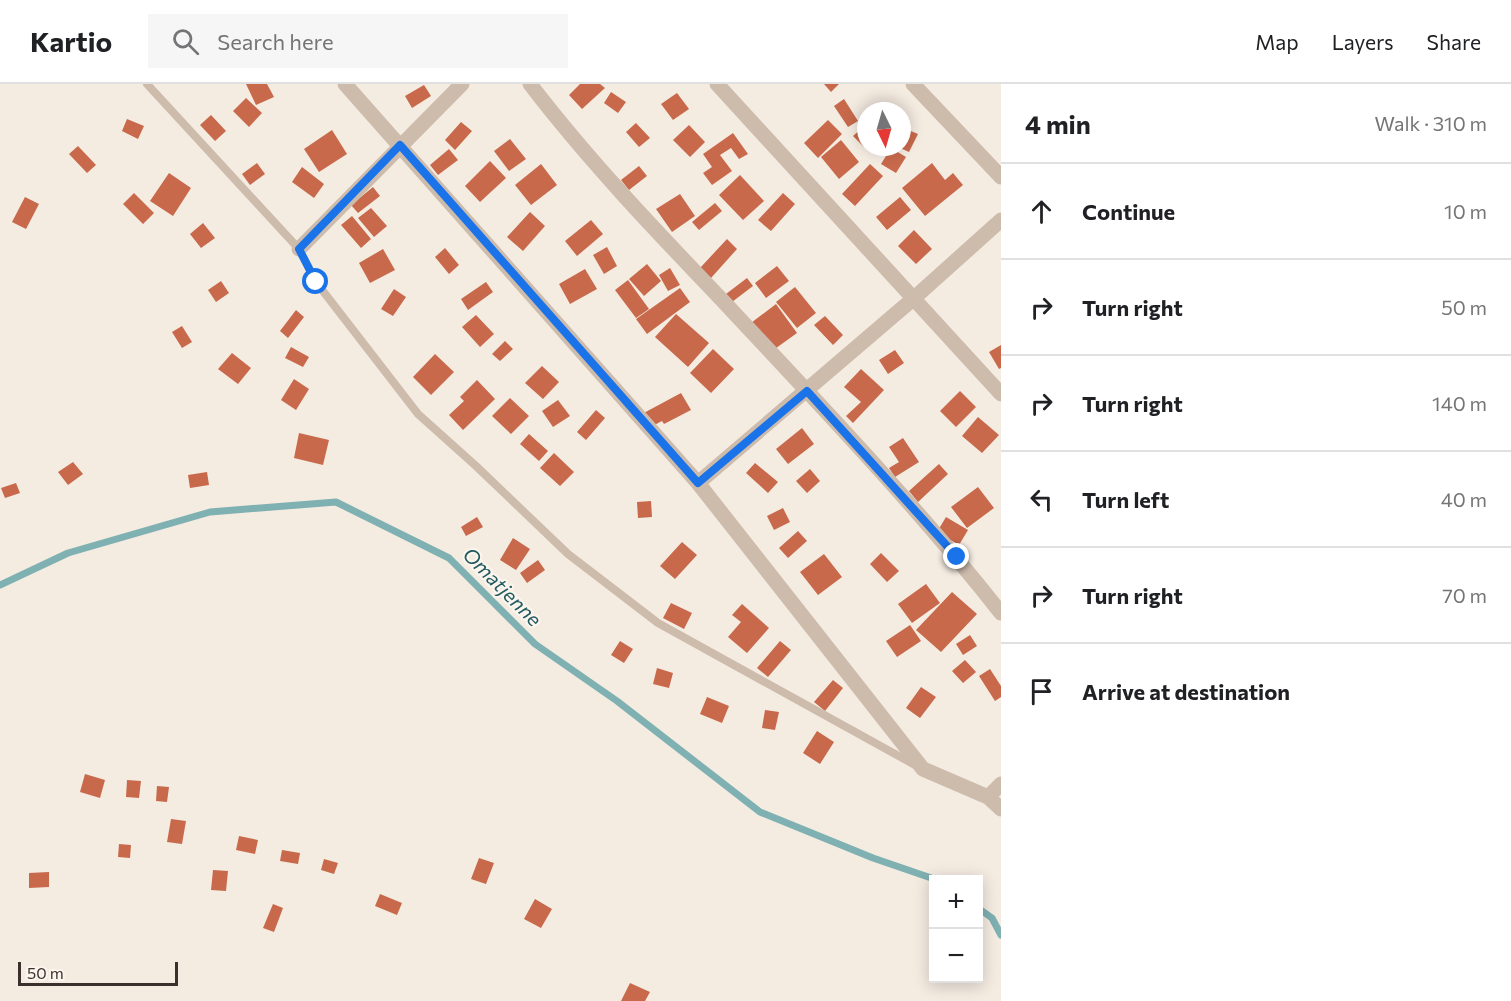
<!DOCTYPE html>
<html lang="en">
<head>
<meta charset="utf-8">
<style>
  :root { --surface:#fff; --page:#f6f6f6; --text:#202124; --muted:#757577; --line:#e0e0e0 }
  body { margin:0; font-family:Commissioner,sans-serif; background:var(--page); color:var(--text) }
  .controls { position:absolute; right:18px; bottom:18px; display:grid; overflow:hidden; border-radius:0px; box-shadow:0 3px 15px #0003 }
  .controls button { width:54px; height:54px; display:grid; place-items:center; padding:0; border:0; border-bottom:2px solid var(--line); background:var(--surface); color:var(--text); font:30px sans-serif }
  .compass { position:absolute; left:857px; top:18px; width:54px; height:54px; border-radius:50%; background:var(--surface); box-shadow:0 3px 15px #0003; rotate:175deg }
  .scale { position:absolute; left:18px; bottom:15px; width:160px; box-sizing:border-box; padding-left:6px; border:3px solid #3b302b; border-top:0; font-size:16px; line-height:21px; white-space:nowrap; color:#3b302b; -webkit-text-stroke:4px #fbf5ee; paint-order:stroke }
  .stop { position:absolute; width:18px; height:18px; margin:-14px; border:4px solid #1a73e8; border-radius:50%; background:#fff }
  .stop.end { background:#1a73e8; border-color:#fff; box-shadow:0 2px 6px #0008 }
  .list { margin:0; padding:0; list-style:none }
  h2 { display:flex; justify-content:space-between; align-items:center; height:78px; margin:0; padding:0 24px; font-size:26px }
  h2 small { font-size:20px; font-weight:400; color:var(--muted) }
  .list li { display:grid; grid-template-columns:39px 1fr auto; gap:18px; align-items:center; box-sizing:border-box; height:96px; padding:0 24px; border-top:2px solid var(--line) }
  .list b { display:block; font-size:22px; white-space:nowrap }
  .list em { font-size:20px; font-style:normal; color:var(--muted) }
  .icon { flex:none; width:33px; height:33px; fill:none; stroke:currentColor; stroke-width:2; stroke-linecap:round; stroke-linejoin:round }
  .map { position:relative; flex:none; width:1001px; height:917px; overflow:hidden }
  header { display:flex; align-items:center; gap:36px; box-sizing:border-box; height:84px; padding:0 30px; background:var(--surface); border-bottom:2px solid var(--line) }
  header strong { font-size:28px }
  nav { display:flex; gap:33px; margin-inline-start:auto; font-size:21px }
  .search { width:420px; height:54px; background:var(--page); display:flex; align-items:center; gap:15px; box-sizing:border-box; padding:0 21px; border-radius:0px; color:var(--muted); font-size:22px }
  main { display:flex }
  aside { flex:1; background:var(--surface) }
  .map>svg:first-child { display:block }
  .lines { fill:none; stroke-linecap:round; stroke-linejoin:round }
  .stream { stroke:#7fb0b2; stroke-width:7 }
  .building { fill:#c8694b }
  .service { stroke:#cdbbac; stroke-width:8 }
  .minor { stroke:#cdbbac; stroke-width:15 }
  .route { stroke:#1a73e8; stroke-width:8 }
  .labels { text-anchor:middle; stroke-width:4.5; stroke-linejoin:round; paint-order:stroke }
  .water-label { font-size:20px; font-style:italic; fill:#1f5a5e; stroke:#fbf5ee }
</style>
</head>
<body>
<header>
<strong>Kartio</strong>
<div class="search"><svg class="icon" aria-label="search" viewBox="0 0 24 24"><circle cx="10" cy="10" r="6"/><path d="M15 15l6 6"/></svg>Search here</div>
<nav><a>Map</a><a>Layers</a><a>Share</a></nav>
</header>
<main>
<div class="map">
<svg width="1001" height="917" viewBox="0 0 1001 917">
  <rect width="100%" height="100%" fill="#f4ebe1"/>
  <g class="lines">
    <path class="stream" d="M 0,501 L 68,469 L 210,428 L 336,418 L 449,474 L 535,560 L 617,617 L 760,728 L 873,774 L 937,796
      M 978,824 L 992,834 L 1001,851"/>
  </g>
  <path class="building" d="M 246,0 L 267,0 L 274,13 L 256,21 Z
    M 580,0 L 600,0 L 605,4 L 582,25 L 569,11 Z
    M 824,0 L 839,0 L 831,8 Z
    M 424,1 L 431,12 L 412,24 L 405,12 Z
    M 611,8 L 626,18 L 618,29 L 604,19 Z
    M 677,9 L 689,25 L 673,36 L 661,20 Z
    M 246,14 L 262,29 L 249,43 L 233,27 Z
    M 844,15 L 858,37 L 848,43 L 834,22 Z
    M 211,31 L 226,47 L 215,57 L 200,41 Z
    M 127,35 L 144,42 L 138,55 L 122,47 Z
    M 828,36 L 842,50 L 818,74 L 804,59 Z
    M 461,38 L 472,47 L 455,66 L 445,56 Z
    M 636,39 L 650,54 L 639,63 L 626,48 Z
    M 689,41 L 705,58 L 690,73 L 673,56 Z
    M 863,43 L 866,46 L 864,63 L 853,52 Z
    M 906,45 L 918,50 L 909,68 L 898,63 L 902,63 L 902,53 Z
    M 332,46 L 347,70 L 319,88 L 304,65 Z
    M 733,49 L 748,70 L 739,75 L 731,64 L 720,71 L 732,87 L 712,101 L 703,89 L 712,83 L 703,70 Z
    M 510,55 L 526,75 L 509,87 L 494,67 Z
    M 841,56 L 859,78 L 839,95 L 821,73 Z
    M 78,62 L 96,81 L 87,89 L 69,70 Z
    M 891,64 L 906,73 L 896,89 L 881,80 Z
    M 449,65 L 458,76 L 438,91 L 430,81 Z
    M 490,77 L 506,94 L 480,118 L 465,102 Z
    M 257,79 L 265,90 L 250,101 L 242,90 Z
    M 932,79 L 945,96 L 953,89 L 963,101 L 925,132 L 902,104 Z
    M 541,80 L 557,101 L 531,121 L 515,101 Z
    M 870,80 L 883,92 L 855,122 L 842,110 Z
    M 639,82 L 647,92 L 629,106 L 621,96 Z
    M 302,83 L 324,100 L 314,114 L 292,98 Z
    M 169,89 L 191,104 L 173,132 L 150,117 Z
    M 740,91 L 764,117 L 743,136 L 719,111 Z
    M 373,103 L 380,112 L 358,129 L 351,121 Z
    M 134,109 L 154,129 L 143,140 L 123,120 Z
    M 783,109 L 795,120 L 771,147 L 758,136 Z
    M 680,110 L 695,132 L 672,148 L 656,125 Z
    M 25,113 L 39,120 L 26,145 L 12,138 Z
    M 900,113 L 911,126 L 887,146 L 876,133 Z
    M 715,119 L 722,127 L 699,146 L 692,138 Z
    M 371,124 L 387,142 L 374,153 L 358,134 Z
    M 530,128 L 545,142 L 523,167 L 507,153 Z
    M 352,132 L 371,155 L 361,164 L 341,141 Z
    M 591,136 L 603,150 L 577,172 L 565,157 Z
    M 203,139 L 215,154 L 201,164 L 190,150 Z
    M 914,146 L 932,165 L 916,180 L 898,162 Z
    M 727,155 L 737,165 L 711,194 L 700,184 Z
    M 607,163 L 617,182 L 604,190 L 593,171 Z
    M 445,164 L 459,181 L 449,190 L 435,173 Z
    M 383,165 L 395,186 L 370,199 L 359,179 Z
    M 647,180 L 661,197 L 644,212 L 629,195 Z
    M 777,182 L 789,197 L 766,214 L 755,199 Z
    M 670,184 L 680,201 L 668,207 L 659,191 Z
    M 585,185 L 597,205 L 570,220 L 559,200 Z
    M 747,194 L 753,202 L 732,218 L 726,210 Z
    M 628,196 L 649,225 L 636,234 L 615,206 Z
    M 221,197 L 229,209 L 216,218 L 208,206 Z
    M 486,198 L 493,208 L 468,226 L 461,215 Z
    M 795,203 L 816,229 L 797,244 L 776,218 Z
    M 680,204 L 690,218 L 647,250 L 636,235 Z
    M 394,205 L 406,213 L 393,232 L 381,225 Z
    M 776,220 L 797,249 L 772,267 L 751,239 Z
    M 296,226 L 304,233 L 288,254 L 280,247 Z
    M 676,230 L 709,259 L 688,283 L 655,253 Z
    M 476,231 L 494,250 L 480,263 L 462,243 Z
    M 825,232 L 843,251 L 833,261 L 814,241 Z
    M 182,242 L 192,258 L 182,264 L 172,248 Z
    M 505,257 L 513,265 L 500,277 L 492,270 Z
    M 1001,261 L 1001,284 L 999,285 L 989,268 Z
    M 291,263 L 309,273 L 303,283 L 285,274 Z
    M 713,265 L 734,285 L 711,309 L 690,289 Z
    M 895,266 L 904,279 L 888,290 L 879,276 Z
    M 232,269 L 251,284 L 238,300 L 218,285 Z
    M 435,270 L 454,288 L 431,311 L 413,293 Z
    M 542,282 L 559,298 L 543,315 L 525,299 Z
    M 861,285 L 884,306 L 853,339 L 846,332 L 861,318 L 844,303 Z
    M 294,295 L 309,305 L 296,326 L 281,316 Z
    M 477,296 L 495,315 L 463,346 L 449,331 L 464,317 L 460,313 Z
    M 960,307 L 976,323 L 956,343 L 940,327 Z
    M 681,309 L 691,326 L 664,340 L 662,337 L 647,345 L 640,331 Z
    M 510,314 L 529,332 L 511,350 L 492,332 Z
    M 558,316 L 570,332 L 553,343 L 542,327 Z
    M 596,326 L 605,334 L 586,356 L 577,348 Z
    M 978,333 L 999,351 L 982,369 L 962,352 Z
    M 802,344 L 814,360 L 788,380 L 776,365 Z
    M 299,349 L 329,356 L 323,381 L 294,374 Z
    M 529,350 L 548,367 L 539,377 L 520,360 Z
    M 903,354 L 919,378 L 895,393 L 889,384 L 899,378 L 889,363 Z
    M 554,369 L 574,388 L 560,402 L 540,384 Z
    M 73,378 L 83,390 L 68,401 L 58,388 Z
    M 755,379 L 778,398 L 768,409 L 746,389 Z
    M 939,380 L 948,390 L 918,418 L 909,407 Z
    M 810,385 L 820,397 L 807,409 L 796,397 Z
    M 207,388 L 209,401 L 190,404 L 188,391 Z
    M 16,399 L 20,409 L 5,414 L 1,404 Z
    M 978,403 L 994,424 L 967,444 L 951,423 Z
    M 651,417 L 652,433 L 638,434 L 637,418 Z
    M 783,424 L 790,438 L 774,446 L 767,432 Z
    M 477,433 L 483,443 L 466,452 L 461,443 Z
    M 946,433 L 968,446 L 959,461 L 937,448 Z
    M 798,447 L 807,457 L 788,474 L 779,464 Z
    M 513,454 L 530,465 L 516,486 L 500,476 Z
    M 682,458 L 697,471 L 675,495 L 660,482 Z
    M 881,469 L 899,487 L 887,498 L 870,480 Z
    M 824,470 L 842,493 L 818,511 L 800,488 Z
    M 538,476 L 545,486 L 527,499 L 520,489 Z
    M 926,500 L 940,519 L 912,539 L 898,520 Z
    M 952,508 L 977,530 L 941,568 L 916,546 Z
    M 671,519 L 692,529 L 684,545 L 663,534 Z
    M 742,520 L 769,544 L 747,569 L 728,553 L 741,538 L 732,531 Z
    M 910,541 L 921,557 L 897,573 L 886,557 Z
    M 970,551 L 977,562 L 963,571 L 956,560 Z
    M 620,557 L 633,565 L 624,579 L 611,571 Z
    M 780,557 L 791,566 L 768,593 L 757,584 Z
    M 965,576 L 976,588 L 963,599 L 952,587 Z
    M 657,584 L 673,589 L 669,604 L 653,600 Z
    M 990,585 L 1001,602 L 1001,613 L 995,617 L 979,592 Z
    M 833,596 L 843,604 L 825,627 L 814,618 Z
    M 921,603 L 936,613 L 920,634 L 906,624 Z
    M 707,613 L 729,622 L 722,639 L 700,630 Z
    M 765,626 L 779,628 L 775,646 L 762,644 Z
    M 817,647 L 834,658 L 820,680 L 803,669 Z
    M 85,690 L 105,696 L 100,714 L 80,708 Z
    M 127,696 L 141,697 L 139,714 L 126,713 Z
    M 157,702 L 169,703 L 167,718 L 156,717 Z
    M 171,735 L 186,737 L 182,760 L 167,758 Z
    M 239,752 L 258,756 L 255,770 L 236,766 Z
    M 119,760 L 131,761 L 130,774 L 118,773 Z
    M 282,766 L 300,769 L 298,780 L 280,777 Z
    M 479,774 L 494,779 L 486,800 L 471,795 Z
    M 324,775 L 338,779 L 334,790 L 321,786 Z
    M 213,786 L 228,787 L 226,807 L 211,806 Z
    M 49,788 L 49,803 L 29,804 L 29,789 Z
    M 380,810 L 402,819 L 397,831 L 375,822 Z
    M 535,815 L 552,825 L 541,844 L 524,835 Z
    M 273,820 L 283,824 L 274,848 L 263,844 Z
    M 630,899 L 650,908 L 645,917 L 621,917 Z"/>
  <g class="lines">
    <path class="service" d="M 147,0 L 299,165 L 316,198 L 418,330 L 476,382 L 568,470 L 658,539 L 915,681"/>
    <path class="minor" d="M 345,0 L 698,399 L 923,685 L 988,713 L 1001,725
      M 530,0 C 589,77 656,147 723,217 C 818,319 915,420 1001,529
      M 717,0 L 1001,310
      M 913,0 L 1001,93
      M 299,165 L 462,0
      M 698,399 L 913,215 L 1001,136
      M 988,713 L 1001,700"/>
  </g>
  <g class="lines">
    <path class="route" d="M 316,198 L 299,165 L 400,61 L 698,399 L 807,307 L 957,473"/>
  </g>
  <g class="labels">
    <g class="water-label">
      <text transform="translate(502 503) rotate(45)" y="7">Omatjenne</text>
    </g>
  </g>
</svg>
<div class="controls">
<button>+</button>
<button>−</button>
</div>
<svg class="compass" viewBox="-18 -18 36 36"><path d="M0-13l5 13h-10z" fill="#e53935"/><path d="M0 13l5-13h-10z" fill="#757577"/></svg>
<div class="scale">50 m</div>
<div class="stop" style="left:316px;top:198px"></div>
<div class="stop end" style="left:957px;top:473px"></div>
</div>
<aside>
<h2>4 min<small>Walk · 310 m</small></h2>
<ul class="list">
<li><svg class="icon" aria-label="ahead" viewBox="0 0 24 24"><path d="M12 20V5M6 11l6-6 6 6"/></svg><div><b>Continue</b></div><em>10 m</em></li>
<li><svg class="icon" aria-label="right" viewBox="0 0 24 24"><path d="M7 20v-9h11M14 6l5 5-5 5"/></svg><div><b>Turn right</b></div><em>50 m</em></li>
<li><svg class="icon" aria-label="right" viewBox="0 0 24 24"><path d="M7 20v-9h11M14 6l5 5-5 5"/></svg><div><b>Turn right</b></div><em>140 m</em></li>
<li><svg class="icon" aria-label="left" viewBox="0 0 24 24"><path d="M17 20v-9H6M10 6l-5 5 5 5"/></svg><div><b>Turn left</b></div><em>40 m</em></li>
<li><svg class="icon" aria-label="right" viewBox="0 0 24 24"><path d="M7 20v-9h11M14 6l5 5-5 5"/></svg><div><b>Turn right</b></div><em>70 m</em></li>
<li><svg class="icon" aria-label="arrive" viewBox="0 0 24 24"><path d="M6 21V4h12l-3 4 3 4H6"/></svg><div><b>Arrive at destination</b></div></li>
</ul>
</aside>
</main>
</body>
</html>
